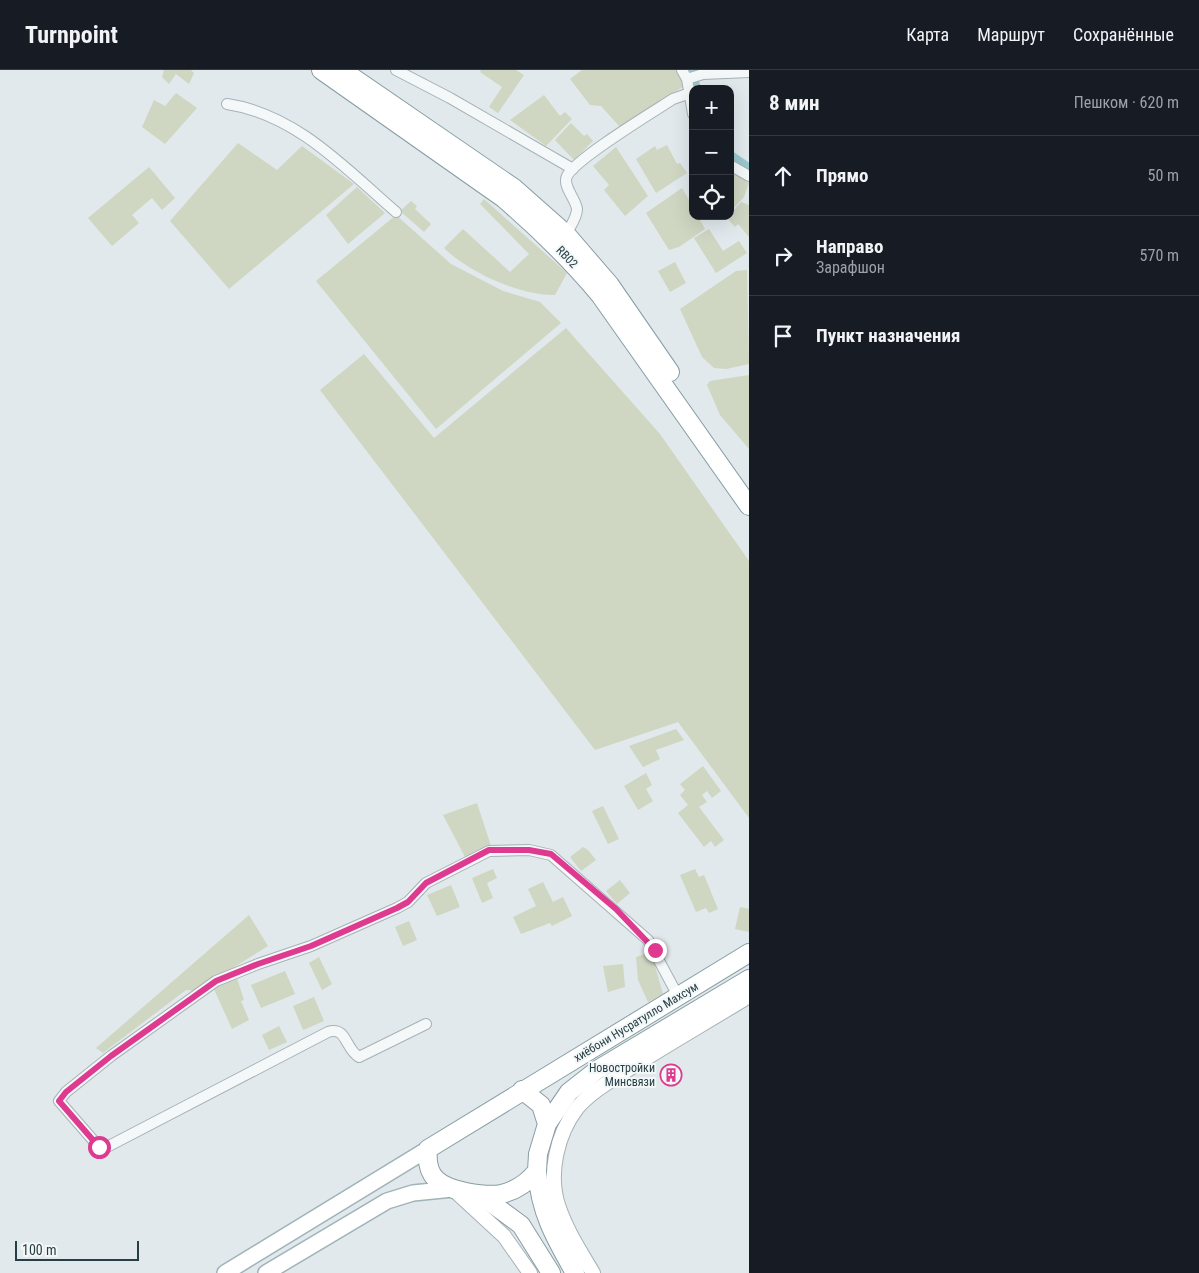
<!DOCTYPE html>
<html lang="ru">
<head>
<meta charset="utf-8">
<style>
  :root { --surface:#171b24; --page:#242831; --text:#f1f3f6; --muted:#9ea1a6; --line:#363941 }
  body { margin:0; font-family:"Roboto Condensed",sans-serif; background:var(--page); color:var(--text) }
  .controls { position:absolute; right:15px; top:15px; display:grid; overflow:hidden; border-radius:10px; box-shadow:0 5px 20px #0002 }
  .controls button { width:45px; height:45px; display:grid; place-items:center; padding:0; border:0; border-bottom:1px solid var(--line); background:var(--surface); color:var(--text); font:25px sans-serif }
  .scale { position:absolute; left:15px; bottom:12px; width:124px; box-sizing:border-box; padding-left:5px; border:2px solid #283e45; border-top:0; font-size:14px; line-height:18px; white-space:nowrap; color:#283e45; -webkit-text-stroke:4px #f2f7f8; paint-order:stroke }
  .stop { position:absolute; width:15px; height:15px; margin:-11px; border:4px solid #dd3a90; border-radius:50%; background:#fff }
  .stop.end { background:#dd3a90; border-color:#fff; box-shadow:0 1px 5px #0008 }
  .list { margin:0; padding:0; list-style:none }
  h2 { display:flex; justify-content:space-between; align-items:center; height:65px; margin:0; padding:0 20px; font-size:21px }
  h2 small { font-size:16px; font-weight:400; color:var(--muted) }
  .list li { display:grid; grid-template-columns:32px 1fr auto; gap:15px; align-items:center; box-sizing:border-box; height:80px; padding:0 20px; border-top:1px solid var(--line) }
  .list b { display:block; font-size:19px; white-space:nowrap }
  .list p { margin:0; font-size:16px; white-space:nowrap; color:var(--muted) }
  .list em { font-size:16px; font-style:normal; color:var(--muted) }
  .icon { flex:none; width:28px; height:28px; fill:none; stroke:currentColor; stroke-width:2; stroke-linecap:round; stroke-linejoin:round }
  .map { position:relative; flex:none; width:749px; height:1203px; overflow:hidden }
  header { display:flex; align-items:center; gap:30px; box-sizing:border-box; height:70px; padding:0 25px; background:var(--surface); border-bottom:1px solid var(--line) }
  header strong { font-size:24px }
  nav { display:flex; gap:28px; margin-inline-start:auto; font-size:18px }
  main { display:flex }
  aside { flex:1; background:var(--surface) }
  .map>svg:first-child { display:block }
  .green { fill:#cfd6c2 }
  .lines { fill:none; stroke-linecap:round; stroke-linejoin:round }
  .canal { stroke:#99c8cf; stroke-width:9 }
  .street-casing { stroke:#a6b2b7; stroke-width:12 }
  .secondary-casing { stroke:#a6b2b7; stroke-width:16 }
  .primary-casing { stroke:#9fb3b9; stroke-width:18 }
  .highway-casing { stroke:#879da4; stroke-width:20 }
  .street { stroke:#f5f8f9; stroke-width:10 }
  .secondary { stroke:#fff; stroke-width:14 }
  .primary { stroke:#fff; stroke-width:15 }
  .highway { stroke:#fff; stroke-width:18 }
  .route { stroke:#dd3a90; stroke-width:6 }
  .labels { text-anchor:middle; stroke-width:4; stroke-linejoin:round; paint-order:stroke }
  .street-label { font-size:12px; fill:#283e45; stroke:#f2f7f8 }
  .poi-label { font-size:12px; fill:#283e45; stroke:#f2f7f8; text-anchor:end }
</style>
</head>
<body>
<header>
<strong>Turnpoint</strong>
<nav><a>Карта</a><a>Маршрут</a><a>Сохранённые</a></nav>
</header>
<main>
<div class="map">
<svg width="749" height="1203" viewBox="0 0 749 1203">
  <rect width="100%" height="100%" fill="#e1e9ec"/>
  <path class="green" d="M 164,0 L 191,0 L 194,3 L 189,14 L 176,4 L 169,14 L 162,7 Z
    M 481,0 L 516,0 L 524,5 L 498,43 L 489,37 L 502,17 L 480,2 Z
    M 582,0 L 678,0 L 684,16 L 620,57 L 601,36 L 590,35 L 570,9 Z
    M 176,23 L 197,38 L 165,74 L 142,57 L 154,30 L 165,36 Z
    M 544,25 L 560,46 L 565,42 L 572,49 L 546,76 L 510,50 Z
    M 571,53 L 584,66 L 587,64 L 593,71 L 574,90 L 555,70 Z
    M 238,73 L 277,100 L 302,76 L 354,114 L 229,219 L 170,151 Z
    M 667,75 L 677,94 L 680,93 L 687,103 L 656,123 L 636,89 L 655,76 L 657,80 Z
    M 616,77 L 648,126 L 625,146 L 604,120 L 609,115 L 593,96 Z
    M 149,97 L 175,128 L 162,140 L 152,128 L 132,145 L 139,153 L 112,176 L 88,148 Z
    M 730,101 L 749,113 L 744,127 L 730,142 Z
    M 357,117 L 385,143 L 348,174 L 326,145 Z
    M 682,118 L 693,137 L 693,146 L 698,146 L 705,159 L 679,177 L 669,180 L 646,143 Z
    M 484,129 L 567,203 L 555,225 C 521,226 468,202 444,178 L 463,159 L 510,202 L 529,184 L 480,134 Z
    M 411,131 L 417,136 L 415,139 L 431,154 L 424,162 L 400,141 Z
    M 741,132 L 749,135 L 749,167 L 738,154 L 735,157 L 727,148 Z
    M 396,145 L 451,194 L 503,221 L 540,232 L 561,253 L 436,359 L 316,211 Z
    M 709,159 L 723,181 L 739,171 L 747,183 L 716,203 L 694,168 Z
    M 675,192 L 686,213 L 670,222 L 658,201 Z
    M 747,200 L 749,294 L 726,299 L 714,298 L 702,287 L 680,239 L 736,201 Z
    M 566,258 L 660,364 L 749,491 L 749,748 L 678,652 L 595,680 L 320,320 L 364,284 L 434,368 Z
    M 749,305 L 749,379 L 720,345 L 707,315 L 710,311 Z
    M 676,659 L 684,670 L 656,680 L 660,689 L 643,697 L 629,676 Z
    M 703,696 L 721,721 L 712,728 L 707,721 L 702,725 L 707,732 L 699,737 L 724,770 L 715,777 L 711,771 L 704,777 L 678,743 L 688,735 L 680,725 L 685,720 L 680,714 Z
    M 646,703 L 652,715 L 646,719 L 653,731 L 638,740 L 624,716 Z
    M 477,733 L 491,776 L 465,787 L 443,745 Z
    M 603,736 L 619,769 L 608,774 L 592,741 Z
    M 583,777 L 588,780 L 596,790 L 581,801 L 570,787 Z
    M 493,799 L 497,808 L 487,813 L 493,828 L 482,833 L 472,808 Z
    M 695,799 L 699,807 L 704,805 L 718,839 L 709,843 L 706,838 L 696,842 L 680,805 Z
    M 620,810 L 630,823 L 617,834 L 606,821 Z
    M 543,812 L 553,832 L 563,827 L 572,846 L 552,856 L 550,853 L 521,864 L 513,847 L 536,836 L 528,819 Z
    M 451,815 L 460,837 L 437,846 L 427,825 Z
    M 740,837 L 749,839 L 749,862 L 735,859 Z
    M 249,845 L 268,876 L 196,921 L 186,920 L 103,983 L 96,978 Z
    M 409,851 L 417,870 L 403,876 L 395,857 Z
    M 651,882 L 663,924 L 648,932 L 638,910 L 636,887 Z
    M 319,887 L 332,914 L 322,920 L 309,893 Z
    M 623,894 L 625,917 L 608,922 L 603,896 Z
    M 285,901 L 295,924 L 261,938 L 251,915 Z
    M 236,905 L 244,930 L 241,931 L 249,950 L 232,959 L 213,917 Z
    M 314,927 L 324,951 L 303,960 L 293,936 Z
    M 279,956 L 287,972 L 269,980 L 262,965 Z"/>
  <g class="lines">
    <path class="canal" d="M 690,0 L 697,19
      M 730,85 L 749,98"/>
    <g class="street-casing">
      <path id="street" d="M 396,0 L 450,28 L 573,99
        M 682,0 L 687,9 L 693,44
        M 687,9 L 703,4 L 749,2
        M 227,34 C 296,44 346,99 396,142
        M 730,95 L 749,106
        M 566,164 C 570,157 577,148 577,139 C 576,129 562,116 567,106 C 575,89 653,42 673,29 L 690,23
        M 426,954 L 359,987 C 345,979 347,956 328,962 L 105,1078 L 99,1077 L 59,1031 L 66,1022 L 111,986 L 216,911 L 258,894 L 311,876 L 397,838 L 408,832 L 426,813 L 489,781 L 529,780 L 551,785 L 648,870 L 678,926"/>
    </g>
    <g class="secondary-casing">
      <path id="secondary" d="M 453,1119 L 504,1166 L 530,1203
        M 593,1203 C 580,1181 566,1160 558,1135 C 548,1104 557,1064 577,1038 C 591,1021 614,1009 632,997 C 670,973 710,950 749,926"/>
    </g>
    <g class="primary-casing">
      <path id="primary" d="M 225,1203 L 428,1079
        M 266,1203 L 387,1131 L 413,1123 L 453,1119"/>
    </g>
    <g class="highway-casing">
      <path id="highway" d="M 321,0 L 503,128 C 538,158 570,189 600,225 L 749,436
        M 342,0 L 514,118 L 566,164 L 610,215 L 670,302
        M 749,883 L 428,1079 C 425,1108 440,1117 466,1122 C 477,1124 490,1126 501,1124 C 515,1121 528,1112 537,1101 L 538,1084 L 547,1054 L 569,1022 L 597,1000 L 749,909
        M 522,1020 L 541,1035 L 547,1054
        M 537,1101 C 540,1142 555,1168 575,1203
        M 479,1124 L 521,1155 L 551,1203"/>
    </g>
    <use href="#street" class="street"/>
    <use href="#secondary" class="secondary"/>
    <use href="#primary" class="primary"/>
    <use href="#highway" class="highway"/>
  </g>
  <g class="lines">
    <path class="route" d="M 99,1077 L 59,1031 L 66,1022 L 111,986 L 216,911 L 258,894 L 311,876 L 397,838 L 408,832 L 426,813 L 489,780 L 529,780 L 551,784 L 616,839 L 655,880"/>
  </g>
  <defs>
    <g id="building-ring" transform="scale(1.125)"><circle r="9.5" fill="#f2f7f8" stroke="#dd3a90" stroke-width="1.5"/><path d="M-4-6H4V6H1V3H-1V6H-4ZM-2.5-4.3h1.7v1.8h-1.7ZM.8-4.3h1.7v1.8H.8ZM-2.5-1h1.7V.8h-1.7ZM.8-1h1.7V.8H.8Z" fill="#dd3a90"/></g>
  </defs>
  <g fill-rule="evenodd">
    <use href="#building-ring" x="671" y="1005"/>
  </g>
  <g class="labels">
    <g class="street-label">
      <text transform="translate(567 187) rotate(46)" y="4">RB02</text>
      <text transform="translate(636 952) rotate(-31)" y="4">хиёбони Нусратулло Махсум</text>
    </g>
    <g class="poi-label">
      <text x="655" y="1002">Новостройки<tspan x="655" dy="14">Минсвязи</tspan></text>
    </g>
  </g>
</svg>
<div class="controls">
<button>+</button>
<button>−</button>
<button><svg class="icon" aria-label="locate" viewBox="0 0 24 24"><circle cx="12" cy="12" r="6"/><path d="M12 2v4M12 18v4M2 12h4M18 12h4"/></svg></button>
</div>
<div class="scale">100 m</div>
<div class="stop" style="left:99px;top:1077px"></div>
<div class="stop end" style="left:655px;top:880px"></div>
</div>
<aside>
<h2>8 мин<small>Пешком · 620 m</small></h2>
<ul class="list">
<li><svg class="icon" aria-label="ahead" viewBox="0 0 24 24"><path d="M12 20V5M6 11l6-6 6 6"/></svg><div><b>Прямо</b></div><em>50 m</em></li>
<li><svg class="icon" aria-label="right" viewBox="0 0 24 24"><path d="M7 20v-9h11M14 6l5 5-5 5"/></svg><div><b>Направо</b><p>Зарафшон</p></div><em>570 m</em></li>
<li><svg class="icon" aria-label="arrive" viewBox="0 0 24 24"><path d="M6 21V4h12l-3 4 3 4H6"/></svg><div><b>Пункт назначения</b></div></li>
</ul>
</aside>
</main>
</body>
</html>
